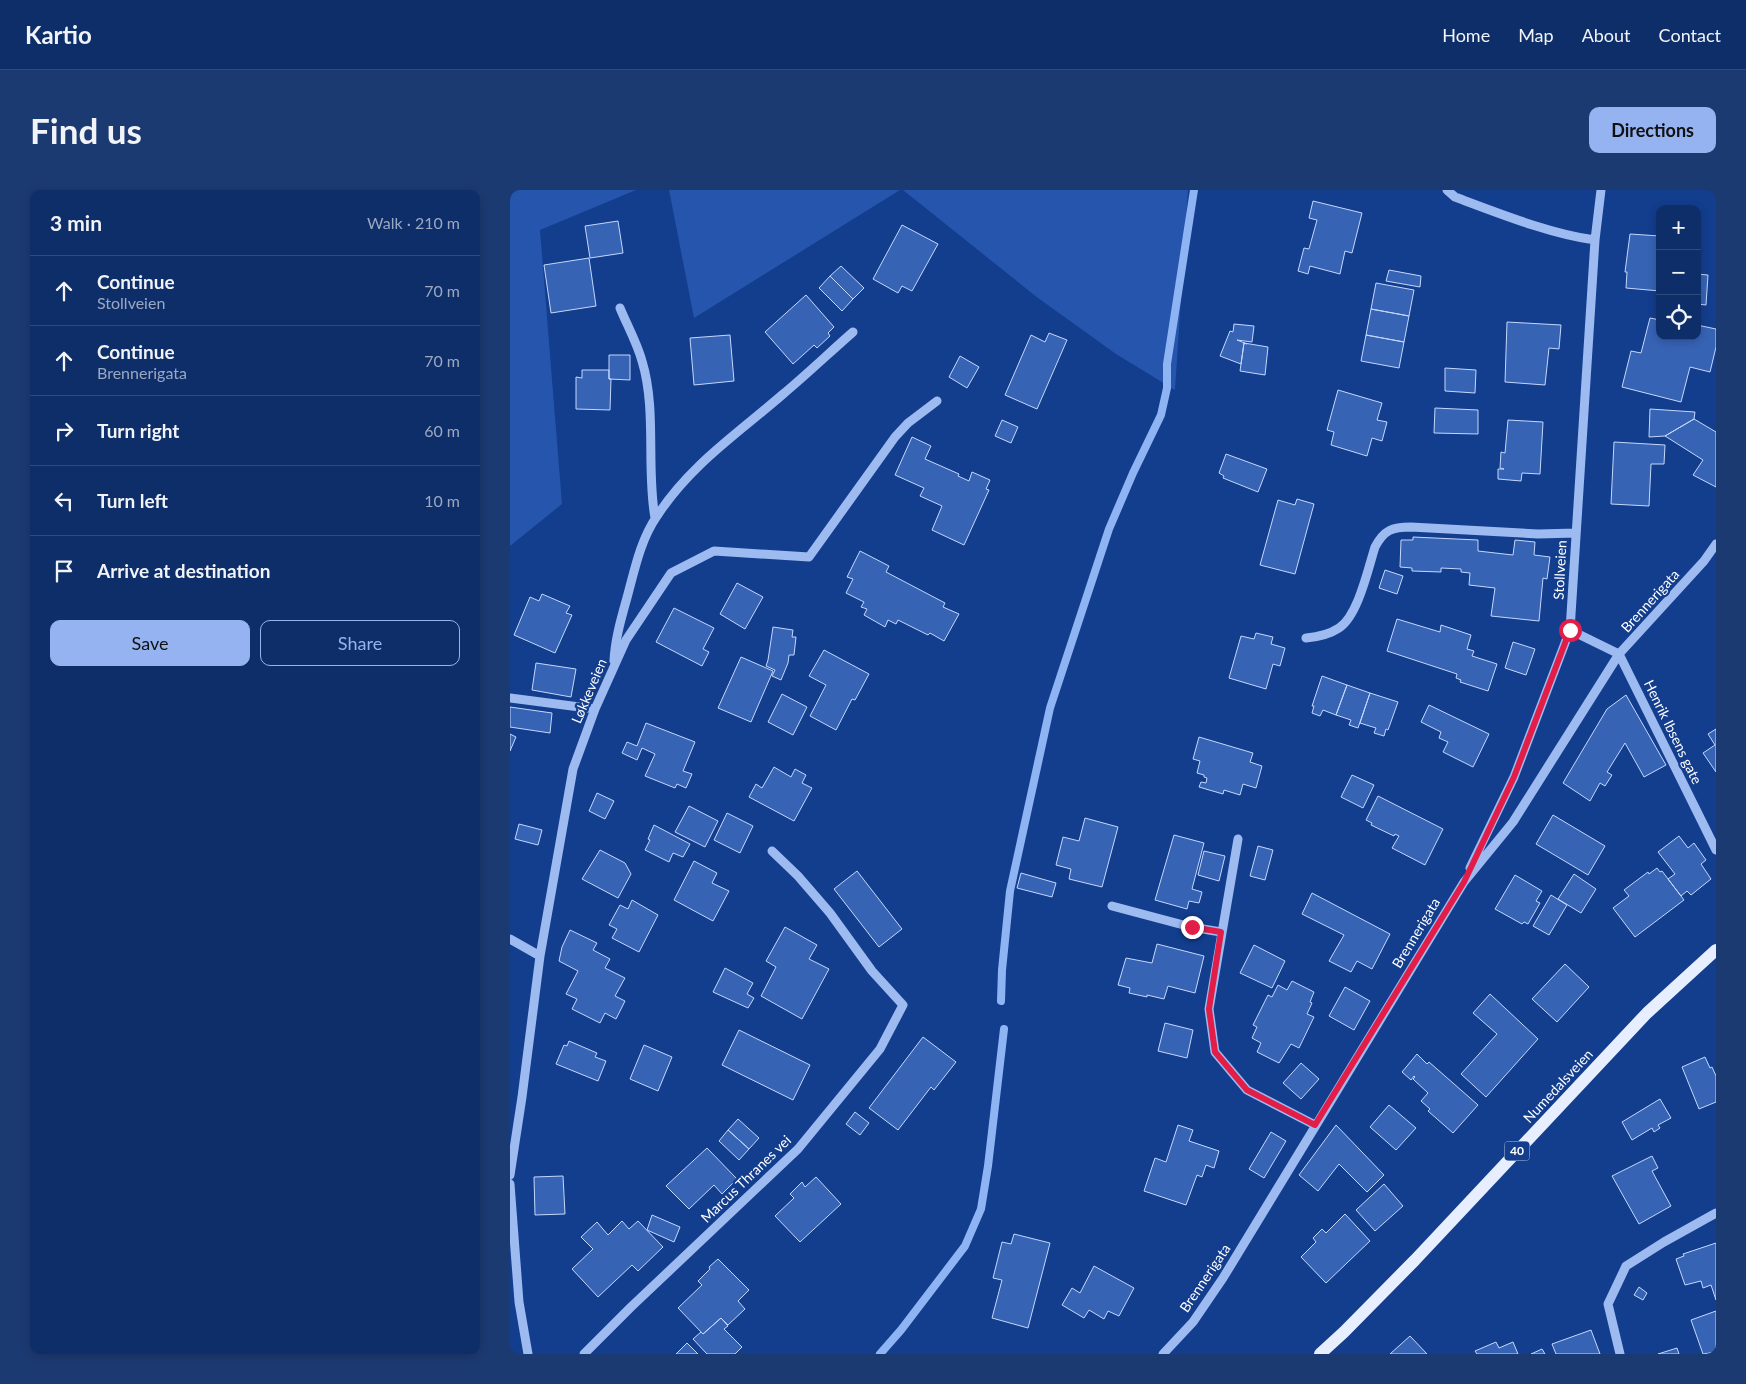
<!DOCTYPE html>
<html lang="en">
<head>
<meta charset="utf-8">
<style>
  :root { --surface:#0e2e6a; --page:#1c3a72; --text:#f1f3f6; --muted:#9ba8c1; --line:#2e4a7e; --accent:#95b2f1 }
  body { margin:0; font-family:Lato,sans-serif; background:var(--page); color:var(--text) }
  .controls { position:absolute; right:15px; top:15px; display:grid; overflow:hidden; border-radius:10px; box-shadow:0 2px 8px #0003 }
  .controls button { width:45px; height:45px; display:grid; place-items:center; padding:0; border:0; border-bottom:1px solid var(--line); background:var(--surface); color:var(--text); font:25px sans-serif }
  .stop { position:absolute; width:15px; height:15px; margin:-11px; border:4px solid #e11d48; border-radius:50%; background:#fff }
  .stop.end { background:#e11d48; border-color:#fff; box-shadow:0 1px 5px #0008 }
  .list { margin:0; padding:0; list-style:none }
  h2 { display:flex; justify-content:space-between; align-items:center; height:65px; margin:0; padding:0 20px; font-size:21px }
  h2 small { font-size:16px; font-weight:400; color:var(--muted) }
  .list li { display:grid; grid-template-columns:32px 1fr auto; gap:15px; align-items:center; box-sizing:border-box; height:70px; padding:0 20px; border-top:1px solid var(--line) }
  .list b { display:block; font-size:19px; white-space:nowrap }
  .list p { margin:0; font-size:16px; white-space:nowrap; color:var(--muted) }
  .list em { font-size:16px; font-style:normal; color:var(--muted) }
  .actions { display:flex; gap:10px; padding:15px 20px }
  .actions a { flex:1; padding:11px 0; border:1px solid var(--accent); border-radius:10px; text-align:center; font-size:18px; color:var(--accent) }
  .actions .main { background:var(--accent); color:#111 }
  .icon { flex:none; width:28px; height:28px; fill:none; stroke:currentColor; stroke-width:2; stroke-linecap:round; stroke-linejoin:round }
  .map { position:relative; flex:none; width:1206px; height:1164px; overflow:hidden; border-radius:10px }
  header { display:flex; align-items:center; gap:30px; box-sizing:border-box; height:70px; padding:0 25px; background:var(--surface); border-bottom:1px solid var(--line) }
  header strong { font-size:24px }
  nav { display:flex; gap:28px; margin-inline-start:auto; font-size:18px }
  .intro { display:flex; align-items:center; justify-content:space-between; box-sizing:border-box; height:120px; padding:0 30px }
  h1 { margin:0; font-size:35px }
  .button { padding:12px 22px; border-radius:10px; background:var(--accent); color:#111; font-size:18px; font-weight:700 }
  main { display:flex; gap:30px; padding:0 30px }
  aside { flex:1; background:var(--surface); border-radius:10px; box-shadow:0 2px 8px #0003 }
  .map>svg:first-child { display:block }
  .green { fill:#2555ad }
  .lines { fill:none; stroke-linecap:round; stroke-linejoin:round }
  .stream { stroke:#8fb4f4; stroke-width:8 }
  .building { fill:#3763b5; stroke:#c4d8fc }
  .minor { stroke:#9dbbf1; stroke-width:9 }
  .major { stroke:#e7eeff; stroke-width:12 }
  .route { stroke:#e11d48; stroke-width:6 }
  .labels { text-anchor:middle; stroke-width:4.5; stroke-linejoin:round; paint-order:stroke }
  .shield { fill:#133d8d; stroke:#b8c5dd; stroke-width:1 }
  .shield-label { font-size:12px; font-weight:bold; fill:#fff }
  .street-label { font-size:14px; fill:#fff; stroke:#133d8d }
</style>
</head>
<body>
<header>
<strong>Kartio</strong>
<nav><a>Home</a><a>Map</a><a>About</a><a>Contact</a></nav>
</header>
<div class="intro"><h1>Find us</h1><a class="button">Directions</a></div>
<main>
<aside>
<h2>3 min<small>Walk · 210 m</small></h2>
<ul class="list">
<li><svg class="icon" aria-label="ahead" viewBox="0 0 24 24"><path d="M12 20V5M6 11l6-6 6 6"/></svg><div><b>Continue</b><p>Stollveien</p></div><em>70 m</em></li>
<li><svg class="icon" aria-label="ahead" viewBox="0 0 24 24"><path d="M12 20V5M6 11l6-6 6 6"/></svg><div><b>Continue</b><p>Brennerigata</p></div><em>70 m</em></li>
<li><svg class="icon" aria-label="right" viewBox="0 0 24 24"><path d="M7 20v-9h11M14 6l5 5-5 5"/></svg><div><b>Turn right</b></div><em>60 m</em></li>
<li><svg class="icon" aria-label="left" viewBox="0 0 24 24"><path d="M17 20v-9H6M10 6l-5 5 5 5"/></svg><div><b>Turn left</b></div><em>10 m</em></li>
<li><svg class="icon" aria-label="arrive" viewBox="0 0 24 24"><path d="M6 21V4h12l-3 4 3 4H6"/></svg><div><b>Arrive at destination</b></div></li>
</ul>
<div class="actions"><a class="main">Save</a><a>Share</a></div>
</aside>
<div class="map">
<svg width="1206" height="1164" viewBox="0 0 1206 1164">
  <rect width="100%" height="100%" fill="#133d8d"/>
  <path class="green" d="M 0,0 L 126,0 L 30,40 L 52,314 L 0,356 Z
    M 159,0 L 390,0 L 184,128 Z
    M 393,0 L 678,0 L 665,200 L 606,164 L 528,108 Z"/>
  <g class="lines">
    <path class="stream" d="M 491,811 L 492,780 L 500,701 L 540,518 L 599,339 L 623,283 L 651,225 L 657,198 L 657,174 L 684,0
      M 370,1164 L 391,1140 L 455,1056 L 471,1019 L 478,976 L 494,839"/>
  </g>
  <path class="building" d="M 803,11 L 852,23 L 842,63 L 835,61 L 830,84 L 800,76 L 798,84 L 788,81 L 794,58 L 799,59 L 807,30 L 799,28 Z
    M 108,31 L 113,63 L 80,68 L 75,36 Z
    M 392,35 L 428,54 L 402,101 L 392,96 L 388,103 L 363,89 Z
    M 1120,44 L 1150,46 L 1150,101 L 1116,98 L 1117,82 L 1115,82 Z
    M 79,68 L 86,116 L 41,123 L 34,75 Z
    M 331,76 L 354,98 L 343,109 L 320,86 Z
    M 879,80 L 911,86 L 910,97 L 876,91 Z
    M 1187,84 L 1198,85 L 1196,115 L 1187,114 Z
    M 320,86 L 343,109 L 332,121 L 309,98 Z
    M 866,93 L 904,100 L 899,126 L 861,119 Z
    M 296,105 L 324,137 L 318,143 L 320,146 L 307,158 L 304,155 L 283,174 L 255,142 Z
    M 861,119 L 899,126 L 894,152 L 856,145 Z
    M 1140,128 L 1150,130 L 1150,146 L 1187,146 L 1187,135 L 1206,139 L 1206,157 L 1200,182 L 1180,177 L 1171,212 L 1112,197 L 1121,161 L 1131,163 Z
    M 997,132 L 1051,135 L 1049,159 L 1039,158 L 1035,195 L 995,192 Z
    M 724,134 L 744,136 L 742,152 L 727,150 L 737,154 L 734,153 L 731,174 L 710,166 L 720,141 L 723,142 Z
    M 539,143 L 557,150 L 527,219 L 495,205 L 521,145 L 535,152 Z
    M 220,145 L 224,191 L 184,195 L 180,148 Z
    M 856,145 L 894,152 L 889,178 L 851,171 Z
    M 734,153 L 758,157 L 755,185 L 730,181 Z
    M 99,165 L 120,165 L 120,190 L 99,189 Z
    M 450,166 L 469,177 L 457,198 L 439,187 Z
    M 935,178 L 966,180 L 965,203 L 935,201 Z
    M 72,180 L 99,180 L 99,189 L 101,189 L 100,220 L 66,219 L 66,187 L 72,188 Z
    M 828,200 L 872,213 L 867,230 L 877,232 L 872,251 L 862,248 L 857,266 L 821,255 L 824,242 L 817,240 Z
    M 925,218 L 968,220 L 968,244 L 924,243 Z
    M 1140,219 L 1185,222 L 1184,229 L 1155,246 L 1139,247 Z
    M 1184,229 L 1206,242 L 1206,297 L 1183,285 L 1193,270 L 1155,246 Z
    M 492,230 L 508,237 L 501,253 L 485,246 Z
    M 998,230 L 1033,232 L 1030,284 L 1012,283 L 1011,291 L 988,289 L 988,279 L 994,279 L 990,278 L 991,262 L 995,263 Z
    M 402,247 L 421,256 L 415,269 L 449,284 L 448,286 L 459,291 L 462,282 L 480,290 L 476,299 L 479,300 L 454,355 L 422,340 L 432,316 L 410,306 L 414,298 L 385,285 Z
    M 1104,252 L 1155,255 L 1154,274 L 1141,274 L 1139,316 L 1101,314 Z
    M 716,264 L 757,279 L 748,302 L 713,288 L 714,286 L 709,283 Z
    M 787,309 L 804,314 L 785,384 L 750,375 L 768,310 L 785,315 Z
    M 903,347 L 968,350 L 968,361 L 1003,365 L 1005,350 L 1025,352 L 1024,365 L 1040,367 L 1037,389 L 1033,388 L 1029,431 L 981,426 L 985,398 L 959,395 L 960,383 L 951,382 L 951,379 L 931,378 L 931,382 L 902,381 L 902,378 L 890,377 L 891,350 L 903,350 Z
    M 350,361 L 379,376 L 376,382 L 435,413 L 433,417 L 449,424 L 434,451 L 420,443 L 418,445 L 388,430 L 386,434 L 378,430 L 375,437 L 354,425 L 357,419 L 351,417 L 354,412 L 336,403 L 343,389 L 337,387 Z
    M 875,380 L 893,386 L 887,404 L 869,398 Z
    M 227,393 L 253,407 L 235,439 L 210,424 Z
    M 32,404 L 60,416 L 56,423 L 62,425 L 45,463 L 4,445 L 20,407 L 29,411 Z
    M 164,418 L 204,438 L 193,459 L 199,462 L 192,476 L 146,452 Z
    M 887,429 L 930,442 L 931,435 L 961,445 L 957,459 L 964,461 L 962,466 L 987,474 L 978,501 L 950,492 L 951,490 L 946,488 L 947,484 L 877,461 Z
    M 263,437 L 283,440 L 282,447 L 286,447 L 284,465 L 279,465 L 278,473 L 271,490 L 262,486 L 265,480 L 256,476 L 258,470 Z
    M 746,443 L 763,447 L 761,454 L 775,458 L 770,476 L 763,474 L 756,499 L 719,488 L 731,446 L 744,449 Z
    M 1003,452 L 1025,459 L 1016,485 L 995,478 Z
    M 314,460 L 359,484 L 345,510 L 342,509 L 326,540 L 300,526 L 316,495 L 299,486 Z
    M 231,467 L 263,481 L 241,532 L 208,518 Z
    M 26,473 L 66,479 L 61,507 L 22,500 Z
    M 812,486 L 837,495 L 826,525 L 813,520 L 810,526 L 802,523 L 804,516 L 802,516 Z
    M 837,495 L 860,503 L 848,538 L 839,535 L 841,530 L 826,525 Z
    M 860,503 L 888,512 L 878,540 L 876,539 L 874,546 L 864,543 L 866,538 L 850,533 Z
    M 272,504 L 297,517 L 283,545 L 258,532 Z
    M 1116,505 L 1156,575 L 1134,587 L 1115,553 L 1097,582 L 1102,585 L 1095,596 L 1090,593 L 1080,611 L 1053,593 L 1097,519 Z
    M 919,515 L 979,544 L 963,577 L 933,562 L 938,552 L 929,548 L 931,542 L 911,532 Z
    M 0,517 L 42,523 L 40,543 L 0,537 Z
    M 136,533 L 185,552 L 173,581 L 182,584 L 176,598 L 167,594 L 165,598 L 135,586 L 145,564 L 132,558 L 127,570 L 112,563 L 117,552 L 127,556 Z
    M 1206,539 L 1206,582 L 1193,563 L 1205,555 L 1198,544 Z
    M 0,544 L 6,547 L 0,561 Z
    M 689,547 L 743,563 L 740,572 L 752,576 L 746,598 L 733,594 L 730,605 L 714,600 L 713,604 L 689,597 L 691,592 L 696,593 L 697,588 L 694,587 L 694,585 L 687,583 L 690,571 L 683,569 Z
    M 264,577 L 281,587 L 285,579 L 296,585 L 292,593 L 302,598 L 284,631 L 239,607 L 246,594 L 252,598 Z
    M 842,585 L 864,595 L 853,618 L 831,607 Z
    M 87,603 L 104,611 L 95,629 L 79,621 Z
    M 868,606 L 933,639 L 915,675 L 882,658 L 889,646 L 885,644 L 884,646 L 861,635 L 862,633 L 856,630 Z
    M 179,616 L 208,631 L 195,657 L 165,642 Z
    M 217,623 L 243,636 L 230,663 L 204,650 Z
    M 1043,625 L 1095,656 L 1078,685 L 1026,654 Z
    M 575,628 L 608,637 L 592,697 L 559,689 L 561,679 L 546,675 L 553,647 L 569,651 Z
    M 9,634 L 32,640 L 28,655 L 5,649 Z
    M 144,635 L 180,654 L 173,667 L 163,663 L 159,672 L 135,660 L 140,650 L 138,649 Z
    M 664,645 L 694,653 L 682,699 L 692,702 L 689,713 L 679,711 L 677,719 L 645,710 Z
    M 1169,646 L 1178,658 L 1184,653 L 1196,670 L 1191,674 L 1201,689 L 1181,705 L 1177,701 L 1171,706 L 1158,689 L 1165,684 L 1148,662 Z
    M 748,656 L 763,660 L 755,690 L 740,686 Z
    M 90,660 L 115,673 L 121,684 L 108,708 L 72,689 Z
    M 694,661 L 715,666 L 709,691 L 688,685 Z
    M 184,671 L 207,683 L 202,693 L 219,701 L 203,731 L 164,710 Z
    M 1147,678 L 1150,682 L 1152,681 L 1174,710 L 1125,747 L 1103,718 L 1119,706 L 1114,700 L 1138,682 L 1139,684 Z
    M 347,681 L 392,739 L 369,757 L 324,699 Z
    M 511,683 L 546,693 L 542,707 L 507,698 Z
    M 1064,684 L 1086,699 L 1071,723 L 1048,709 Z
    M 1005,685 L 1032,701 L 1026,711 L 1030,713 L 1018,734 L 1014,732 L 1012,734 L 985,719 Z
    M 802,703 L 880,744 L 862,779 L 847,771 L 841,782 L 819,771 L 834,745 L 792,724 Z
    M 1041,705 L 1057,715 L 1039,745 L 1023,736 Z
    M 122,710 L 148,725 L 129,762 L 102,748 L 107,739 L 99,735 L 110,715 L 118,719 Z
    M 275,737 L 307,755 L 299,769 L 319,779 L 292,829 L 251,806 L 266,777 L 256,771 Z
    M 60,740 L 87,753 L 83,760 L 100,769 L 95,778 L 115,788 L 105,806 L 115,811 L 106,829 L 95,823 L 90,833 L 62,819 L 67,809 L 56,804 L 68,781 L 49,771 L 52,757 Z
    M 647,754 L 694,766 L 685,803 L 658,796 L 654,809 L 637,805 L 637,807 L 619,803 L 620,798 L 608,795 L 616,768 L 642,773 Z
    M 744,755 L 775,771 L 762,798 L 730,783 Z
    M 1055,774 L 1079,797 L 1047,832 L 1022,809 Z
    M 215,778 L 243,793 L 237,804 L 244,808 L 238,818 L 203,802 Z
    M 782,791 L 804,802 L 800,812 L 802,813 L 797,824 L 804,827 L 789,858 L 781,854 L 769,873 L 747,862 L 751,853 L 742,848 L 747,837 L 743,835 L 758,805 L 762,807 L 768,795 L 777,800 Z
    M 835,797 L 860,811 L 844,840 L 819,826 Z
    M 980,804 L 1028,849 L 976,907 L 951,884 L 987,844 L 963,823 Z
    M 655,833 L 683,840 L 677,868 L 648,861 Z
    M 229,840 L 300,875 L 283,910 L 212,875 Z
    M 413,847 L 446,872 L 424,900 L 421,897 L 388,940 L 359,918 Z
    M 59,851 L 87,863 L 85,867 L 96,871 L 88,891 L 46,874 L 54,855 L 57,856 Z
    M 134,855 L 162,867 L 148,901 L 120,889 Z
    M 907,864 L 917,874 L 919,872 L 968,915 L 943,943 L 918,921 L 920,919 L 911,911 L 918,903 L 903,889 L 905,887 L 904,886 L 901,890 L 892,882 Z
    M 1195,867 L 1200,878 L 1202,877 L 1206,886 L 1206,912 L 1189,919 L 1172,877 Z
    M 791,873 L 809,889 L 791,909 L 773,893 Z
    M 1150,909 L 1161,928 L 1148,935 L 1150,938 L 1144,942 L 1142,938 L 1122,950 L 1112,932 Z
    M 879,915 L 906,938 L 886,960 L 860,937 Z
    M 345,922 L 359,933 L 350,945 L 336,934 Z
    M 228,929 L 249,948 L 239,959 L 218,940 Z
    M 668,935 L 683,940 L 679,951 L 709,961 L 704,978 L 696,975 L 692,987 L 687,985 L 676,1015 L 634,1001 L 645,968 L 656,972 Z
    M 826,935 L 874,985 L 857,1002 L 829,974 L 808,1001 L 789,985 Z
    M 218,940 L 239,959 L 229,970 L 209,951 Z
    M 761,942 L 776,951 L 754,988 L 739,979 Z
    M 197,958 L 227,989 L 212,1004 L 204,995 L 179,1019 L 156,996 Z
    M 1142,966 L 1148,978 L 1142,981 L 1161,1016 L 1129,1034 L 1102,986 Z
    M 53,986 L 55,1024 L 25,1025 L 24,987 Z
    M 306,987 L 331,1014 L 290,1052 L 265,1026 L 284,1008 L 280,1004 L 292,992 L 295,997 Z
    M 874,994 L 893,1016 L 865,1041 L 846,1020 Z
    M 835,1024 L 860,1051 L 816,1093 L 791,1067 L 806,1052 L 803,1048 L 812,1039 L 816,1043 Z
    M 142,1025 L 170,1037 L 164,1052 L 137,1040 Z
    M 112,1031 L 119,1039 L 128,1031 L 153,1057 L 128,1081 L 122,1075 L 88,1107 L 62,1079 L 83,1059 L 71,1047 L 87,1032 L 98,1045 Z
    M 504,1044 L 540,1053 L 518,1138 L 482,1128 L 492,1090 L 483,1088 L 492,1052 L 501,1054 Z
    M 1206,1053 L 1206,1110 L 1201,1095 L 1193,1098 L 1191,1091 L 1175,1095 L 1166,1069 L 1174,1066 L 1173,1064 Z
    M 208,1069 L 239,1100 L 228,1111 L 235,1119 L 218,1135 L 211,1128 L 193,1144 L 168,1118 L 192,1095 L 188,1091 L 200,1079 L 199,1077 Z
    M 584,1076 L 624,1098 L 609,1126 L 598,1121 L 594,1129 L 579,1120 L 574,1128 L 552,1115 L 562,1098 L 570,1103 Z
    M 1129,1097 L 1137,1103 L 1133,1110 L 1124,1105 Z
    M 1206,1121 L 1206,1162 L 1193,1164 L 1181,1130 Z
    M 211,1128 L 218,1136 L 214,1139 L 232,1157 L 225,1164 L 197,1164 L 183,1149 L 191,1142 L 193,1144 Z
    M 1081,1140 L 1090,1164 L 1046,1164 L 1042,1154 Z
    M 900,1146 L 917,1164 L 880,1164 Z
    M 986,1152 L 989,1158 L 1003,1152 L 1008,1164 L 967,1164 L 965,1161 Z
    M 177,1153 L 188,1164 L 166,1164 Z
    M 1167,1158 L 1169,1164 L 1148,1164 Z
    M 1032,1159 L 1035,1164 L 1021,1164 Z"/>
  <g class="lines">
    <path class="minor" d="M 937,0 L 945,7 C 988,23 1040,44 1085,50
      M 110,118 C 117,135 127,153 132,171 C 147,220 136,278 145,328
      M 1060,440 L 1109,464 L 1206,660
      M 796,448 C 807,447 820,444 829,438 C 848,426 858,379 865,357 C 874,340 882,337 901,337 L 1028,344 L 1066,343
      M 104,471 C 105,448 112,426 118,404 C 125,378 131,349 147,326 C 180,275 227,244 272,205 C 296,185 319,163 343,142
      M 0,508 L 85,519
      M 728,649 L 699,819 L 705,862 L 737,900 L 805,935
      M 960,678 L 1004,587 L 1060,440 L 1085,50 L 1091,0
      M 602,716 L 681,737 L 711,742
      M 0,749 L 30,766
      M 0,985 L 12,907 L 30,766 L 63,579 L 85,519 L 116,450 L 161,383 L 204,361 L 299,367 L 385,247 L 398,233 L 427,211
      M 0,994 L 9,1112 L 18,1164
      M 74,1164 L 121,1117 L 288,959 L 370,859 L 393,815 L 362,781 L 320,723 L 288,686 L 262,661
      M 653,1164 L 683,1132 L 713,1088 L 954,692 L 1003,632 L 1109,464 L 1194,371 L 1206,354
      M 1110,1164 L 1098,1114 L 1116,1076 L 1154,1052 L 1206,1023"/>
    <path class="major" d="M 810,1164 L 834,1142 L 905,1070 L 1137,823 L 1206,760"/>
  </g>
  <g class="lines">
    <path class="route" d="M 682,737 L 711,742 L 699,819 L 705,862 L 737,900 L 805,935 L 954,692 L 1004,587 L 1060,440"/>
  </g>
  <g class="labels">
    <rect class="shield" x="994.5" y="951.5" width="25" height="19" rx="4"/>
    <g class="shield-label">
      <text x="1007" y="965">40</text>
    </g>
    <g class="street-label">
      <text transform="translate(1050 380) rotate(-87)" y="5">Stollveien</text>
      <text transform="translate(1140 411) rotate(-48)" y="5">Brennerigata</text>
      <text transform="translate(79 501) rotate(-67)" y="5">Løkkeveien</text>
      <text transform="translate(1163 542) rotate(64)" y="5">Henrik Ibsens gate</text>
      <text transform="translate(906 743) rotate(-59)" y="5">Brennerigata</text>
      <text transform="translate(1048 896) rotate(-47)" y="5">Numedalsveien</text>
      <text transform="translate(236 989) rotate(-44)" y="5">Marcus Thranes vei</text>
      <text transform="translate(695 1088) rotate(-56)" y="5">Brennerigata</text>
    </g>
  </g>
</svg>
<div class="controls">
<button>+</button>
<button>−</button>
<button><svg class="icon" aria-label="locate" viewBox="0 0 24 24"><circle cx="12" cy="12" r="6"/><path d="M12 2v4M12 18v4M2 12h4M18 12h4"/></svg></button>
</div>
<div class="stop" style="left:1060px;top:440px"></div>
<div class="stop end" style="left:682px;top:737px"></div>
</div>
</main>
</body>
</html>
